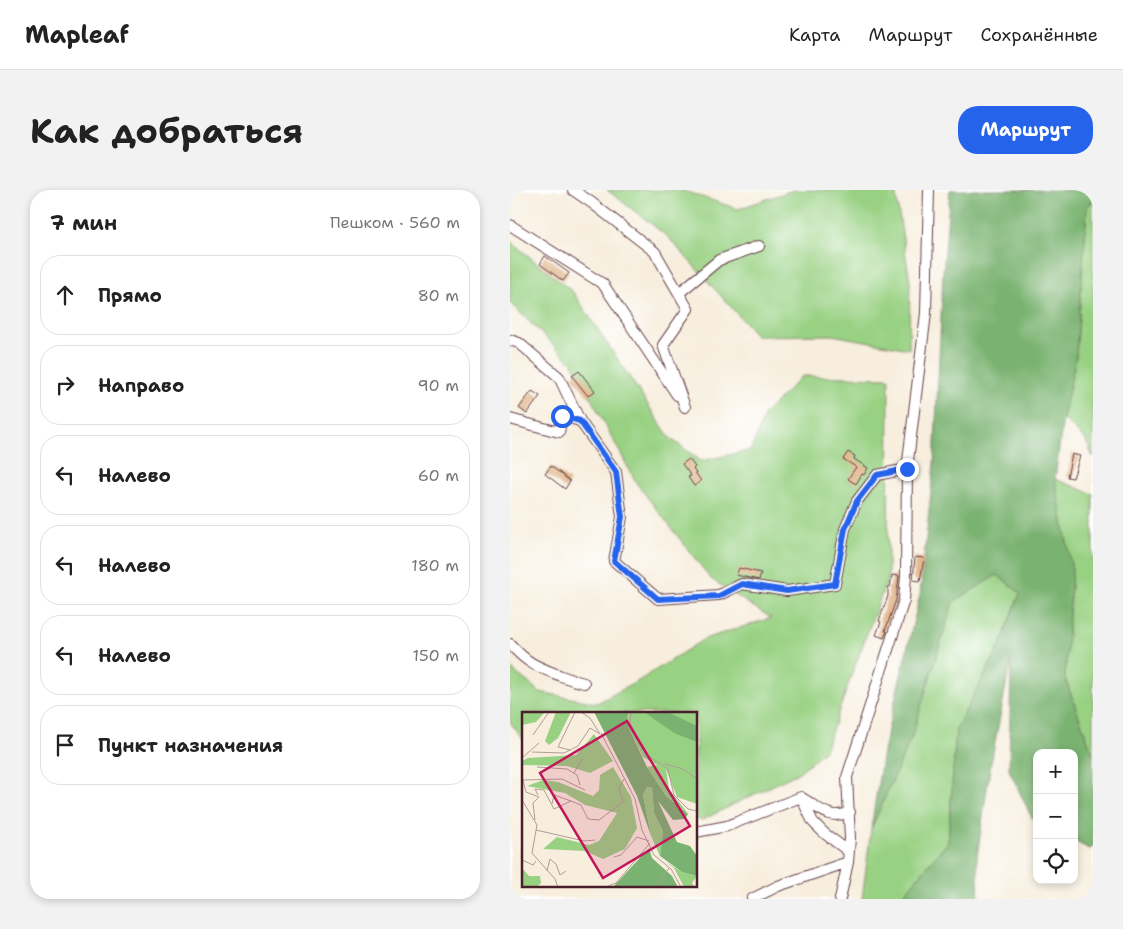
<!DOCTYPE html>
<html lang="ru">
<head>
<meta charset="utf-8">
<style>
  :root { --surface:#fff; --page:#f2f2f2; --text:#222; --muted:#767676; --line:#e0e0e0; --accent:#2563eb }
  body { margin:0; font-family:"Shantell Sans",sans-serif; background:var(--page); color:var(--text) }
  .controls { position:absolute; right:15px; bottom:15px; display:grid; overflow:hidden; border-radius:10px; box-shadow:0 2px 8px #0003 }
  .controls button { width:45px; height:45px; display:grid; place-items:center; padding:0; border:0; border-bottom:1px solid var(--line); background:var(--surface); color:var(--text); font:25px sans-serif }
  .stop { position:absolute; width:15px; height:15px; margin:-11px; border:4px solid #2563eb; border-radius:50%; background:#fff }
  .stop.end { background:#2563eb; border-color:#fff; box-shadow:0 1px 5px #0008 }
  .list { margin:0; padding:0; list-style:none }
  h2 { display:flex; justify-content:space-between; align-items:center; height:65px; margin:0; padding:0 20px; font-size:21px }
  h2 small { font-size:16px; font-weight:400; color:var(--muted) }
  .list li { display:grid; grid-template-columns:32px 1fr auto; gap:15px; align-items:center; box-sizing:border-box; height:80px; margin:0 10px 10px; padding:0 10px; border:1px solid var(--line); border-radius:20px }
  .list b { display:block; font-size:19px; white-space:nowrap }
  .list em { font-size:16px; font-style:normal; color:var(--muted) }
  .icon { flex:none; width:28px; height:28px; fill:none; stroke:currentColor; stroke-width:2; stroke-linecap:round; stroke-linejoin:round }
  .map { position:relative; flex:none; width:583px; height:709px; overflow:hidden; border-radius:20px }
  header { display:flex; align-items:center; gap:30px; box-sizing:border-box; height:70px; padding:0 25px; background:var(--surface); border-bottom:1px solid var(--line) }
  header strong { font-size:24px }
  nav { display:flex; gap:28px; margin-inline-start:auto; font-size:18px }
  .intro { display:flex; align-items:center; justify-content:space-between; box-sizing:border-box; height:120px; padding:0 30px }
  h1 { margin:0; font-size:35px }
  .button { padding:12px 22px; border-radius:20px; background:var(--accent); color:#fff; font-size:18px; font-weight:700 }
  main { display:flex; gap:30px; padding:0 30px }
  aside { flex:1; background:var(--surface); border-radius:20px; box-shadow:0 2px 8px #0003 }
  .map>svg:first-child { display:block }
  .green { fill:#99d183; stroke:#727857 }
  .forest { fill:#7ab371; stroke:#62694e }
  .building { fill:#deae7e }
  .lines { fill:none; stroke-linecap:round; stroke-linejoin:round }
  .minor-casing { stroke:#643e46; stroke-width:12 }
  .minor { stroke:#fff; stroke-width:10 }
  .route { stroke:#2563eb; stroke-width:6 }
  .inset-road { fill:none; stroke:#b29b96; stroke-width:1 }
  .view { fill:#c2185b; fill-opacity:0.15; stroke:#c2185b; stroke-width:2.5 }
  .inset-edge { fill:none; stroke:#4a1f2b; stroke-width:2.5 }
</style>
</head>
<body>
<header>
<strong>Mapleaf</strong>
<nav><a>Карта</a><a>Маршрут</a><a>Сохранённые</a></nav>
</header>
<div class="intro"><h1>Как добраться</h1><a class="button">Маршрут</a></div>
<main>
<aside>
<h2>7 мин<small>Пешком · 560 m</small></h2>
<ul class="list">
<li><svg class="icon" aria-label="ahead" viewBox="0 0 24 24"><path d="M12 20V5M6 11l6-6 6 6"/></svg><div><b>Прямо</b></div><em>80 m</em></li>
<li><svg class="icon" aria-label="right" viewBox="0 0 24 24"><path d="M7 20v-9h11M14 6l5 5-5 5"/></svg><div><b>Направо</b></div><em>90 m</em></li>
<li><svg class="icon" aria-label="left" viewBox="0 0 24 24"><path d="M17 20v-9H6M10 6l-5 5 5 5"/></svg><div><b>Налево</b></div><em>60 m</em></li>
<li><svg class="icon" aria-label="left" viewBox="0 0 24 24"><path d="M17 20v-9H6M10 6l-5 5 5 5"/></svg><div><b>Налево</b></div><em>180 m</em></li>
<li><svg class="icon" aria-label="left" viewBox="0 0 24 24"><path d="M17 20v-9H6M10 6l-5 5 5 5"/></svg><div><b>Налево</b></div><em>150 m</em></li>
<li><svg class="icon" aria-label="arrive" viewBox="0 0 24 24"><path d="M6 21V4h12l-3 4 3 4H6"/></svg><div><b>Пункт назначения</b></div></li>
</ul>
</aside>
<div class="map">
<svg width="583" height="709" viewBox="0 0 583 709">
  <rect width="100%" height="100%" fill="#fff"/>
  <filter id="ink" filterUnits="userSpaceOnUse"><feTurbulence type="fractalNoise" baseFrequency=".02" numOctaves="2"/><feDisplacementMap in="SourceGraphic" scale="10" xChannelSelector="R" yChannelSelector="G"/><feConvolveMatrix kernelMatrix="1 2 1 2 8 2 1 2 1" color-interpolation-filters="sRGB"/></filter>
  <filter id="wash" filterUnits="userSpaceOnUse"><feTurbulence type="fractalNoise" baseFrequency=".0096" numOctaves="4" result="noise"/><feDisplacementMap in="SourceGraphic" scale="20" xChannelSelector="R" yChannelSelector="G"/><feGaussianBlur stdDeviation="1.12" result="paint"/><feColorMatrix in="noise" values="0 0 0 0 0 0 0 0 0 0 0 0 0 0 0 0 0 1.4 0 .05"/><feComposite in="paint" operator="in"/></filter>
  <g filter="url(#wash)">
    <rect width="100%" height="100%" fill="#f7eedd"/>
    <path class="green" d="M 97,0 L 171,0 L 228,19 L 283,0 L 385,0 L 400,91 L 399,159 L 322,145 L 247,146 L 157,46 Z
      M 583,9 L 583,267 L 575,249 L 553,228 L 566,167 L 577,18 Z
      M 0,51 L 63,102 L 160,248 L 191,271 L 241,260 L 255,223 L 292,186 L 379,188 L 378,388 L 343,481 L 315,560 L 288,583 L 192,630 L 186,629 L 186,523 L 14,523 L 14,551 L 0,532 L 0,478 L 30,502 L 87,513 L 130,490 L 194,449 L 261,428 L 201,389 L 127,294 L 62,173 L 0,113 Z
      M 545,289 L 583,304 L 583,565 L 555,488 L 562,380 Z
      M 487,385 L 510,403 L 489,458 L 446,539 L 438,652 L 390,709 L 352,709 L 361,639 L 402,546 L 443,411 Z"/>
    <path class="forest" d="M 440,0 L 583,0 L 583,9 L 577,18 L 566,167 L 553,228 L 545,289 L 562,380 L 555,488 L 583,565 L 583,657 L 579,659 L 564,651 L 564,563 L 527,563 L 527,630 L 522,628 L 499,580 L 501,470 L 480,578 L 467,667 L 469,709 L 390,709 L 438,652 L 446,539 L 489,458 L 510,403 L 487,385 L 443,412 L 402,546 L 361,639 L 373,561 L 410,404 L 424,274 L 433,83 Z"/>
    <g id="blocks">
      <path class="building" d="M 35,66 L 59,83 L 53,91 L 30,74 Z
        M 69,181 L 85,201 L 78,206 L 62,186 Z
        M 22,201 L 30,206 L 17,224 L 9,218 Z
        M 338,262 L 345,266 L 344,269 L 358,278 L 354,285 L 352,284 L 346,294 L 338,289 L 346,277 L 333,269 Z
        M 562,264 L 570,266 L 563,288 L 557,287 Z
        M 179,269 L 185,277 L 183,279 L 191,291 L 184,296 L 178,287 L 181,286 L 172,274 Z
        M 41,276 L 60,291 L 55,299 L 35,284 Z
        M 405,367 L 414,368 L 410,391 L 403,390 Z
        M 229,378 L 251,383 L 249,390 L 226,385 Z
        M 382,385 L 389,386 L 386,410 L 375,441 L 377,441 L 374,448 L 366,445 L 371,432 L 369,431 L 378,406 L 378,397 L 380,397 Z"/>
    </g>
  </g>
  <g filter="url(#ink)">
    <use href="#blocks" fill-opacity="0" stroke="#643e46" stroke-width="1"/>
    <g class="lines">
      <g class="minor-casing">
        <path id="minor" d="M 63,0 L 82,13 L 145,62 L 178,119 L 153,155 L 175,217
          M 0,35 L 93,94 L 167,205
          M 169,103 L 209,70 L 249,56
          M 0,150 L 9,153 L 49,187 L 70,231 L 52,226 L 49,242 L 0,229
          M 70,231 L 106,282 L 112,327 L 104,371 L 148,409 L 209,405 L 232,394 L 277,401 L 325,394 L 335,339 L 347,311 L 367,285 L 397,279
          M 0,454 C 18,474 26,476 51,486 C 59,489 65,491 74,493
          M 292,608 C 309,618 320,631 340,622
          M 186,642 L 217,636 L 291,607 L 303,632 L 314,643 L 338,661
          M 242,709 L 268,696 L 338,672
          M 330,709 L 338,672 L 340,648 L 337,587 L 394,410 L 396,386 L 397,279 L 416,123 L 419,0"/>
      </g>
      <use href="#minor" class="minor"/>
    </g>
  </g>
  <g class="lines" filter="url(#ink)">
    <path class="route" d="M 52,226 L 70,231 L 106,282 L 112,327 L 104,371 L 148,409 L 209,406 L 232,394 L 277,401 L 325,394 L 335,339 L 347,311 L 367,285 L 397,279"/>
  </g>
  <g transform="translate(12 522)">
    <rect width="175" height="175" fill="#f7eedd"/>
    <path d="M 23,0 L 14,10 L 0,13 L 0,1 ZM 34,0 L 49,0 L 36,26 L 27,33 L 23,29 ZM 106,0 L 122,0 L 175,30 L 175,92 L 155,85 L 144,57 L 147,77 L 166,102 L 144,84 L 125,55 L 135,53 L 121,45 L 105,12 ZM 146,0 L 175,0 L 175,14 L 157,7 ZM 72,22 L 91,49 L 68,61 L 45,54 L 0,53 L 0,49 L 6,46 L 54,43 ZM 91,55 L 109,85 L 115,116 L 103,137 L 81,147 L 63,139 L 21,137 L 35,125 L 67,133 L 77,129 L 95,101 L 63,93 L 43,81 L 5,74 L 21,68 L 36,70 L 71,84 L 77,78 L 78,63 ZM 125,75 L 130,75 L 132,101 L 141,119 L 138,144 L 129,124 L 121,83 ZM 144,150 L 160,160 L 175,164 L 170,171 L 172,175 L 162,175 L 152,156 ZM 0,156 L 7,164 L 18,164 L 19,171 L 15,175 L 0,174 Z" fill="#99d183"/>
    <path d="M 72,0 L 106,0 L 105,12 L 125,55 L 144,84 L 166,102 L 163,107 L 151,108 L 136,89 L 155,130 L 168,134 L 175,144 L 175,164 L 160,160 L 138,144 L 141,119 L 132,101 L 130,75 L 125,75 L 121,83 L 129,124 L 115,84 ZM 122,0 L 146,0 L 175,14 L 175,30 L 152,21 ZM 127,136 L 130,146 L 150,164 L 156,175 L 91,175 Z" fill="#7ab371"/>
    <path class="inset-road" d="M 109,0 L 108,11 L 126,44 L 146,57 L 152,83 L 166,97 L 175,99M 79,21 L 113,87 L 120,118 L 132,143 L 149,157 L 159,175M 11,23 L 27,0M 48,38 L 36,35 L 53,0M 10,40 L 42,41 L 56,34 L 68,16 L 78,22 L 68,6 L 59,0M 0,46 L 17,31M 143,52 L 161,57 L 175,67M 15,55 L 45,57 L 55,63 L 58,73M 52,61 L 60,47M 16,83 L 13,77 L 22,78 L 32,97 L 49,89 L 32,83 L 30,92M 0,88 L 15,113 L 10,141 L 33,167 L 36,175M 49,89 L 59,93 L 66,107 L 77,108 L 101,90 L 97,76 L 102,67M 13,108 L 11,91 L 17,85 L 4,80 L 1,68 L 40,67 L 63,78M 14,118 L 62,129 L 73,128M 92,145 L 99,143 L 115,125 L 127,129M 0,148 L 11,153 L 14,149M 25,159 L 28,147 L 34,152 L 38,163 L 44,159M 84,175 L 94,171 L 128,131M 134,175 L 147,156"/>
    <path class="view" d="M 105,9 L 168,114 L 81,166 L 18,61 Z"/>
    <rect width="175" height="175" class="inset-edge"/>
  </g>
</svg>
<div class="controls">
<button>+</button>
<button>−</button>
<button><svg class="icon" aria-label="locate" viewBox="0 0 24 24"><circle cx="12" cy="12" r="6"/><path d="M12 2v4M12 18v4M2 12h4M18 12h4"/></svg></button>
</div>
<div class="stop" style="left:52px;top:226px"></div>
<div class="stop end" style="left:397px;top:279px"></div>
</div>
</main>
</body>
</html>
